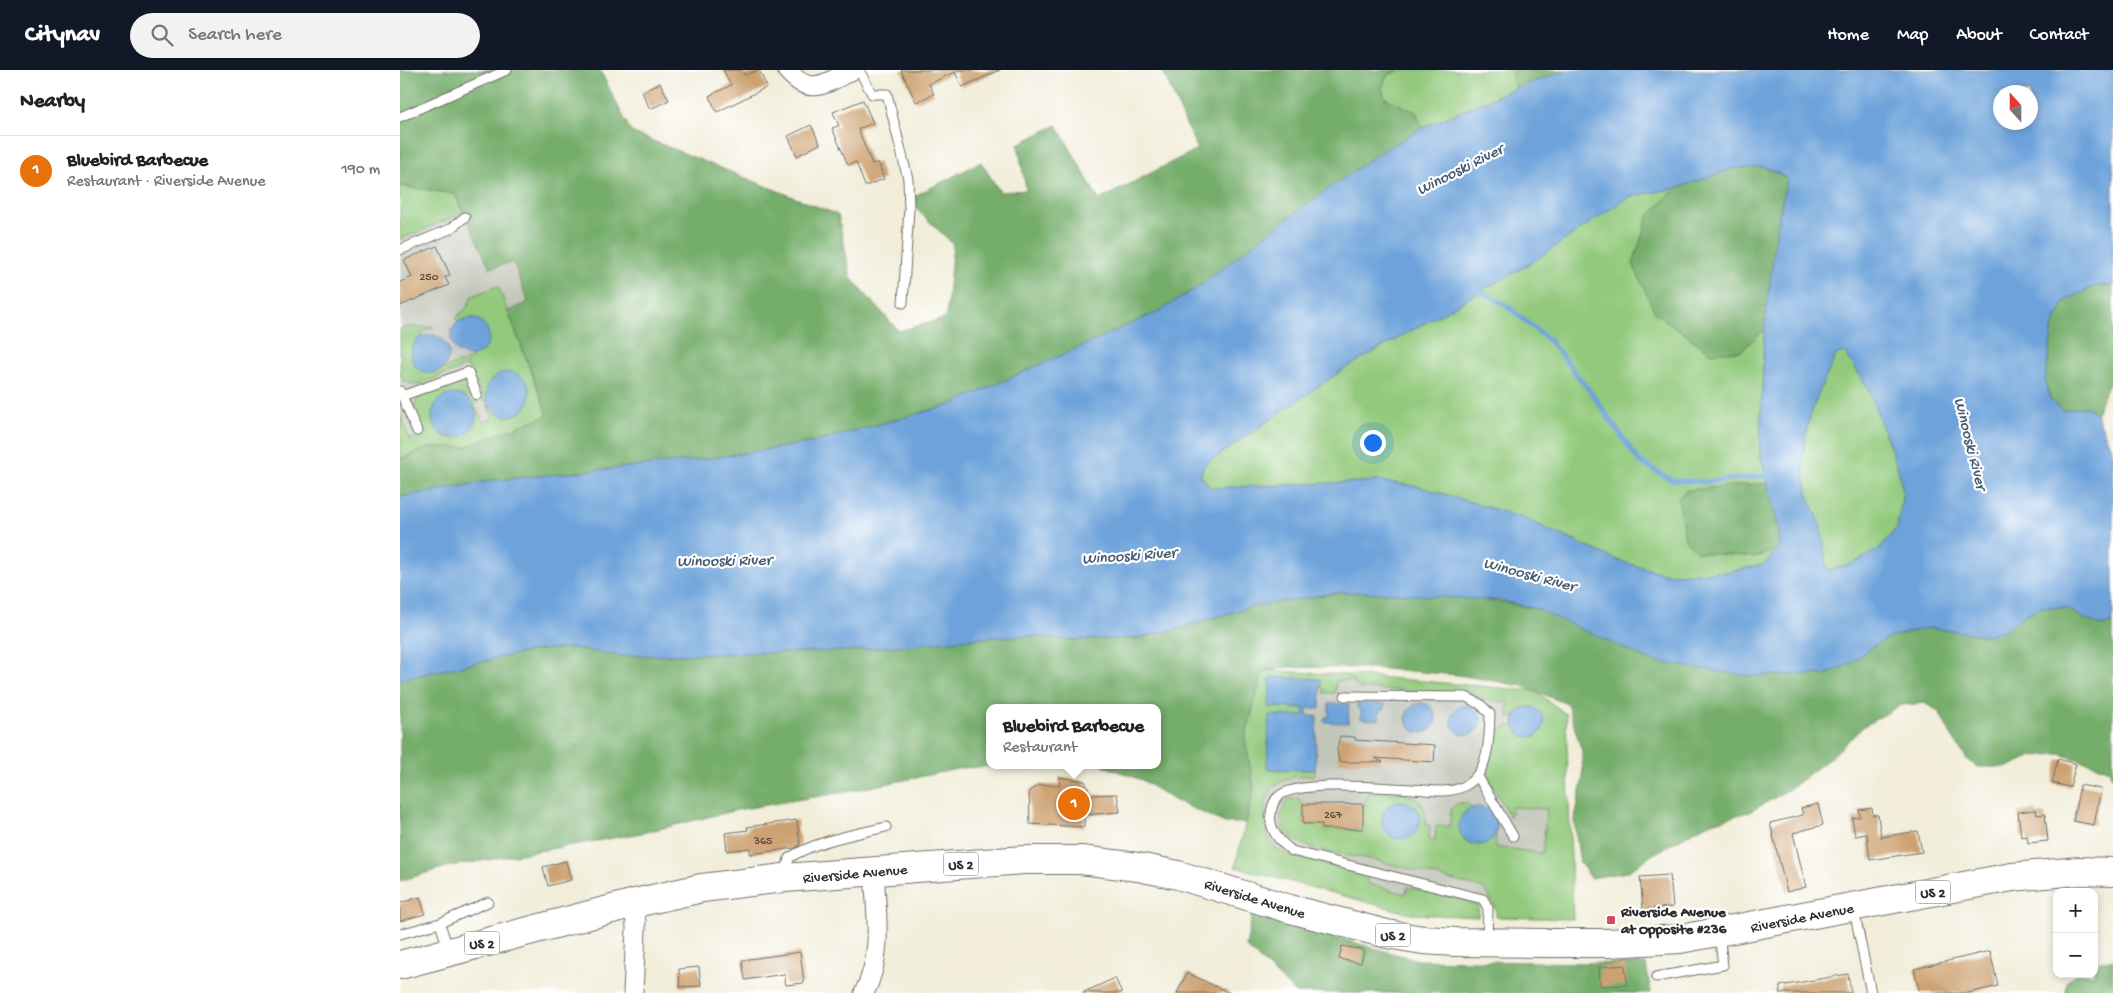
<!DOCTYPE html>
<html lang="en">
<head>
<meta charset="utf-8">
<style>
  :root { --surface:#fff; --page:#f2f2f2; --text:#222; --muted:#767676; --line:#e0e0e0; --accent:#111827 }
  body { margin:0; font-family:"Gochi Hand",sans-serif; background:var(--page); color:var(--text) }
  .controls { position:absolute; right:15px; bottom:15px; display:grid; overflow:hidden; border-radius:10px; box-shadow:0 2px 8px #0003 }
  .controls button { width:45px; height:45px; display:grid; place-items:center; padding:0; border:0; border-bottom:1px solid var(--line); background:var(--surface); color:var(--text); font:25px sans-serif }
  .compass { position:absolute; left:1593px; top:15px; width:45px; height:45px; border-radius:50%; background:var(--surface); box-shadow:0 2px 8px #0003; rotate:339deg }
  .you { position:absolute; left:972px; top:372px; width:18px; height:18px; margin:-12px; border:4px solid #fff; border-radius:50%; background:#1a73e8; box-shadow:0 0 0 8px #1a73e833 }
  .badge { display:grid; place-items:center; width:32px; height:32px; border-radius:50%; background:var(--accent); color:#fff; font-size:16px; font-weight:700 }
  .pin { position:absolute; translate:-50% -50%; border:2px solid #fff; box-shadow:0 1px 5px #0006 }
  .popup { position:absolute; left:586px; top:634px; width:175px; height:65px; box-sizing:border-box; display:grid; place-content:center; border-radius:10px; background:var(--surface); filter:drop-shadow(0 1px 4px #0005); font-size:16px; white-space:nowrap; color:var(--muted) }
  .popup b { font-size:19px; color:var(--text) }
  .popup::after { content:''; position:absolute; left:50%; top:100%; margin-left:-10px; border:10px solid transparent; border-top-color:var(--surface) }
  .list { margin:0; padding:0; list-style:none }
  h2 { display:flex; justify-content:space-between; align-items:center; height:65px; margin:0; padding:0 20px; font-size:21px }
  h2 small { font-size:16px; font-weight:400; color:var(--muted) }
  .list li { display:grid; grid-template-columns:32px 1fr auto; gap:15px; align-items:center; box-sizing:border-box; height:70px; padding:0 20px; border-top:1px solid var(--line) }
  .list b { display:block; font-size:19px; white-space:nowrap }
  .list p { margin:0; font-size:16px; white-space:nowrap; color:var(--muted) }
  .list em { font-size:16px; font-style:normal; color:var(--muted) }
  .icon { flex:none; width:28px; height:28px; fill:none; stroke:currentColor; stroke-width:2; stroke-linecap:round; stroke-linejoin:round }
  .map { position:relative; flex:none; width:1713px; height:923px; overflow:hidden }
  header { display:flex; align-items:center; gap:30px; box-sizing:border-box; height:70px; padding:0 25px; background:var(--accent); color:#fff }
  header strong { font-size:24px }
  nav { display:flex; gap:28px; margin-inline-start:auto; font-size:18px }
  .search { width:350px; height:45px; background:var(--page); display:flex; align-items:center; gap:12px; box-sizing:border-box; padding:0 18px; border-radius:28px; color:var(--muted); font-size:19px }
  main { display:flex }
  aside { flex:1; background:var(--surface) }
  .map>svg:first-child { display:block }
  .industrial { fill:#c2c6b9 }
  .green { fill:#92c97b; stroke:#5e7a53; fill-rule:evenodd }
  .forest { fill:#75ad6b; stroke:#506c4b }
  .water { fill:#6da3da; stroke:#4c6782; fill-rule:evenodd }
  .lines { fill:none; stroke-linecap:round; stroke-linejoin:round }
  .stream { stroke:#6da3da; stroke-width:5 }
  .building { fill:#cda272 }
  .lane-casing { stroke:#706f68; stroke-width:11 }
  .street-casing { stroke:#706f68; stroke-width:21 }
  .primary-casing { stroke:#706f68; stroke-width:30 }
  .lane { stroke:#fff; stroke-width:9 }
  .street { stroke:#fff; stroke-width:19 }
  .primary { stroke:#fff; stroke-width:28 }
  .poi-dot { fill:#d1495b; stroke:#fff; stroke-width:2 }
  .labels { text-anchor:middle; stroke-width:4.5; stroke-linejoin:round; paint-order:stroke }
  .number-label { font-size:12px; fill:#54493d }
  .shield { fill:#fff; stroke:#6b6b6b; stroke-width:1 }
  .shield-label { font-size:14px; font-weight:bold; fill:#2b2b2b }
  .street-label { font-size:15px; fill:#2b2b2b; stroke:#fff }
  .poi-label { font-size:15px; font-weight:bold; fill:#2b2b2b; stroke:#fff; text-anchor:start }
  .water-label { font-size:16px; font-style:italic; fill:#455b71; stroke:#fff }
</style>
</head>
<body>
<header>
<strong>Citynav</strong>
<div class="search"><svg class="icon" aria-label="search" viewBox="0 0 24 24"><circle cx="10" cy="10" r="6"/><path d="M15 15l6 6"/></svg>Search here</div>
<nav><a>Home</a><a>Map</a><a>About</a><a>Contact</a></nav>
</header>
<main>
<aside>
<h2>Nearby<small></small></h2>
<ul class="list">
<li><span class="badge" style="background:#e8710a">1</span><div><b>Bluebird Barbecue</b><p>Restaurant · Riverside Avenue</p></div><em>190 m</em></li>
</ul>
</aside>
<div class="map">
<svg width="1713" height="923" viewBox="0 0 1713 923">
  <rect width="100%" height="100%" fill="#fff"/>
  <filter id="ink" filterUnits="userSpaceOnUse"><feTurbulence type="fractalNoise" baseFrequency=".02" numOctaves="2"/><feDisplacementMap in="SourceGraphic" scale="10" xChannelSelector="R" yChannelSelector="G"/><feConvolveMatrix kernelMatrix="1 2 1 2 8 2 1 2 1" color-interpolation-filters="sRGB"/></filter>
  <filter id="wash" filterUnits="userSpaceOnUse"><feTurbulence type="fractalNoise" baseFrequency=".0096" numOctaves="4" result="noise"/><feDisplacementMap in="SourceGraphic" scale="20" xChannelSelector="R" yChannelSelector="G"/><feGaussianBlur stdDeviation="1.12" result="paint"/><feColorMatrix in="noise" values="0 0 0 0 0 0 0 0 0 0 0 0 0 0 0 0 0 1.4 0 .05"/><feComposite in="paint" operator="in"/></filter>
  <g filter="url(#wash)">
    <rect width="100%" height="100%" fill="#f1edd9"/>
    <path class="industrial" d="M 0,116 L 55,124 L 90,197 L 112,192 L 128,233 L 108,241 L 148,346 L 30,377 L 0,389 Z
      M 863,600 L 965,606 L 1135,621 L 1166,644 L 1173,849 L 1079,837 L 1065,845 L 835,797 L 846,753 Z"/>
    <path class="green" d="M 999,0 L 1115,0 L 1111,4 L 1116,18 L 1022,58 L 1016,42 L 985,29 L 982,18 L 987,6 Z
      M 0,116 L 55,124 L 63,143 L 0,169 Z
      M 1277,118 L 1248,146 L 1341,281 L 1364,260 L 1360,383 L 1368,413 L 1287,420 L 1297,482 L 1354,487 L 1380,479 L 1365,494 L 1328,502 L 1267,504 L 1219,491 L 1123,448 L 1021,417 L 980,411 L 811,418 L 801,406 L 803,396 L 942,300 L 1134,191 L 1228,127 Z
      M 98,216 L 148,346 L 65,377 L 30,377 L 0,389 L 0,345 L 10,370 L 23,365 L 14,340 L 16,331 L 23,325 L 67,309 L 77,333 L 73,336 L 70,332 L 39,330 L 32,343 L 32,351 L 40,363 L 47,367 L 76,338 L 83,352 L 93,348 L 87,334 L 88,333 L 109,345 L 122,340 L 89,314 L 87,321 L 87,331 L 83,331 L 70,298 L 67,298 L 65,291 L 71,289 L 70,286 L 77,285 L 75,248 L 69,248 L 58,252 L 55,249 L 68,236 L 72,226 Z
      M 8,257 L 34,257 L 21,263 L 23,266 L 18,269 L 23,301 L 36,302 L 61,292 L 64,297 L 17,315 L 3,311 L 0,302 L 0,259 Z
      M 1445,282 L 1467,316 L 1498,398 L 1503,423 L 1497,458 L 1479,479 L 1454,493 L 1430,500 L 1426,498 C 1425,482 1424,468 1419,452 C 1416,441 1409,431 1407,420 C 1395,369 1415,328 1437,283 Z
      M 863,600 L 965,606 L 1135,621 L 1166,644 L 1173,849 L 1096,847 L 1096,839 L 1085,819 C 1046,809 1008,798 969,789 C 946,784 905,782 889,765 C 877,754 881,742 887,730 L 898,728 L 903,734 L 903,754 L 922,754 L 923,759 L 962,759 L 963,734 L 965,735 L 966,725 L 968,723 C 974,721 981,722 987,722 C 1011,723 1028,728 1026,755 L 1030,756 L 1029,770 L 1035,770 L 1036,756 L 1050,756 L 1051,739 L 1058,733 L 1067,733 L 1072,738 L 1066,740 L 1064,769 C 1077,779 1093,773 1097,757 L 1095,777 L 1142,783 L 1147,739 L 1112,737 L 1110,747 L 1088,707 L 1088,699 L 1095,663 L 1107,656 L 1115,656 L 1117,661 L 1134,667 L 1142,661 L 1145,652 L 1132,636 L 1122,638 L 1115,648 L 1108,647 L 1108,632 L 1084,630 L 1070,623 L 961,619 L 954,614 L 953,610 L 936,611 L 935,623 L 924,623 L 924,618 L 920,617 L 921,609 L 869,637 L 904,638 L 904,646 L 867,699 L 915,700 L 915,705 C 901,706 887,706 875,716 C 859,729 862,770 879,781 C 885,785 895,786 901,788 C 924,794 946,800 968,807 L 966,813 L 1005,824 L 1008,817 L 1070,832 L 1079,837 L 1078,847 L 1011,844 L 835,797 L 854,717 L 845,669 ZM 1003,731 C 1007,734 1014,736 1017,740 C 1025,748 1018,761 1011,766 L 986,740 L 990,735 Z"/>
    <path class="forest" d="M 0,0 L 200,0 L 231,62 L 438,145 L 451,208 L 499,261 L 546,248 L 553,174 L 507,130 L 581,92 L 600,122 L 626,120 L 618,74 L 657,55 L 699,130 L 797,79 L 763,2 L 766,0 L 999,0 L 986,6 L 982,18 L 985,28 L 1016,42 L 1022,58 L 973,87 L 801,215 L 760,241 L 550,335 L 415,372 L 299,390 L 90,411 L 0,427 L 0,389 L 30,377 L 65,377 L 148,345 L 108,241 L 128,232 L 113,192 L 90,198 L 55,124 L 0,116 Z
      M 1115,0 L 1167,0 L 1116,18 L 1111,4 Z
      M 1365,97 L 1387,108 L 1377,158 L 1364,260 L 1341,281 L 1311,283 L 1255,243 L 1233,194 L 1248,146 L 1277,118 L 1334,98 Z
      M 1695,216 L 1713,216 L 1713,305 L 1696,343 L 1687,337 L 1663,340 L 1650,332 L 1645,311 L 1653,255 L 1665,231 Z
      M 1368,413 L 1379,460 L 1380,479 L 1354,487 L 1297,482 L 1285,470 L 1278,428 L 1287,420 Z
      M 941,522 C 1006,523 1073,525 1137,539 L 1348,606 L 1427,604 L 1451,593 L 1471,577 L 1493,566 L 1528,558 L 1586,565 L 1606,560 L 1626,544 L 1640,537 L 1667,538 L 1683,548 L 1701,556 L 1713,552 L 1713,710 L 1708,699 L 1660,684 L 1632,686 L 1608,697 L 1577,697 L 1567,689 L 1552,667 L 1539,642 L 1526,633 L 1501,635 L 1464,656 L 1430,688 L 1388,720 L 1351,741 L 1305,755 L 1252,785 L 1227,802 L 1191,808 L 1180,793 L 1174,752 L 1183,707 L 1182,681 L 1167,634 L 1122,616 L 1058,605 L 972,598 L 888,597 L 863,601 L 845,669 L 854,717 L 846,753 L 825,753 L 776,731 L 742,710 L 701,695 L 758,695 L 758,638 L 590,638 L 590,695 L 613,695 L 562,698 L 456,720 L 337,740 L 242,763 L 46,797 L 0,811 L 0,609 L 137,580 L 173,578 L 222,586 L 445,581 L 591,567 L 631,566 L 671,570 L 737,568 L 781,558 L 849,537 Z
      M 852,845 L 1018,890 L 1246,894 L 1251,923 L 896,923 L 846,877 Z
      M 1713,889 L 1713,923 L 1666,923 L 1667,911 L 1676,904 L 1694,904 L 1694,894 Z"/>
    <path class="water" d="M 1167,0 L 1713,0 L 1713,216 L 1695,216 L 1665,231 L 1653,255 L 1645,311 L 1651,331 L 1663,340 L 1687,337 L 1696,343 L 1713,383 L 1713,552 L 1702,556 L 1683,548 L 1667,538 L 1640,537 L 1626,544 L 1606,560 L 1586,565 L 1528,558 L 1493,566 L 1471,577 L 1451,593 L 1427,604 L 1348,606 L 1252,591 L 1137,539 L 1102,531 L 987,523 L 941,522 L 849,537 L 781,558 L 737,568 L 671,570 L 631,566 L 591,567 L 445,581 L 222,586 L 173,578 L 137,580 L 0,609 L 0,427 L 90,411 L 299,390 L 415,372 L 550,335 L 760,241 L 801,215 L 874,158 L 973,87 L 1022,58 L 1116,18 ZM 1600,22 L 1630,22 L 1630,52 L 1600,52 ZM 1365,97 L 1387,108 L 1377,157 L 1364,260 L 1360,383 L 1379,460 L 1380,478 L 1365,494 L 1328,502 L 1267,504 L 1219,491 L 1123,448 L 1021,417 L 980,411 L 811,418 L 801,406 L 803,396 L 942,300 L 1134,191 L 1228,127 L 1277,118 L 1334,98 ZM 1445,282 L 1467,316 L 1498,398 L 1503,423 L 1497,458 L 1479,479 L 1454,493 L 1430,500 L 1426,498 C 1425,482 1424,468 1419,452 C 1416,441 1409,431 1407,420 C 1395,369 1415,328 1437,284 Z
      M51 267a19 19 0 1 1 38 0a19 19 0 1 1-38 0Z
      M11 284a19 19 0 1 1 38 0a19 19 0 1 1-38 0Z
      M86 324a22 22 0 1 1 44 0a22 22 0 1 1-44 0Z
      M32 346a22 22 0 1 1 44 0a22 22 0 1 1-44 0Z
      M 870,607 L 921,609 L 920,639 L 907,638 L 907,646 L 917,646 L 915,700 L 867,699 L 869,645 L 904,646 L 904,638 L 869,637 Z
      M1006 648a15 15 0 1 1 30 0a15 15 0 1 1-30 0Z
      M 929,633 L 949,634 L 948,653 L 924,652 L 925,647 L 929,647 Z
      M 957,633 L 985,634 L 985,639 L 980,639 L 979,650 L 961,649 L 961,639 L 957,638 Z
      M1051 650a15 15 0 1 1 30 0a15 15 0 1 1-30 0Z
      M1114 652a15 15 0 1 1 30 0a15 15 0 1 1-30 0Z
      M982 750a19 19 0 1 1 38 0a19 19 0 1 1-38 0Z
      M1059 756a19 19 0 1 1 38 0a19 19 0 1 1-38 0Z"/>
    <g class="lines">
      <path class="stream" d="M 1076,219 L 1106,235 L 1150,271 L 1192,324 L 1239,391 L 1272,410 L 1305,412 L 1372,405"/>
    </g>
    <g id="blocks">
      <path class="building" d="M 323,0 L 342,0 L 344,5 L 359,0 L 367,17 L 317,42 L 309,26 L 331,15 Z
        M 501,0 L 600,0 L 562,17 L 555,2 L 529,14 L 534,24 L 516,32 Z
        M 260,13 L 269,30 L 250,39 L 242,22 Z
        M 463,30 L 473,53 L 458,59 L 472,94 L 478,92 L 484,109 L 465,116 L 456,92 L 448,95 L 432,58 L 439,56 L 433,42 Z
        M 411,55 L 420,74 L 397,86 L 388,66 Z
        M 37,176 L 50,205 L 45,207 L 49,215 L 0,236 L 0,212 L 12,207 L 4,190 Z
        M 940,666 L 955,667 L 955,670 L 1035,675 L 1034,692 L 975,688 L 983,692 L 939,692 L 937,679 Z
        M 1658,689 L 1676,694 L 1670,717 L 1652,713 Z
        M 659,707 L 685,711 L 690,725 L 717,724 L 720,742 L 684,745 L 684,757 L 630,754 L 629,721 L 639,715 L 660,715 Z
        M 1680,715 L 1701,719 L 1694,755 L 1673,751 Z
        M 903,734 L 963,734 L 963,759 L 922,759 L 922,754 L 903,754 Z
        M 1418,734 L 1423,755 L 1393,763 L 1406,817 L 1387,822 L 1370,753 L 1403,745 L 1401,738 Z
        M 1472,738 L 1473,745 L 1478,745 L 1481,767 L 1518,761 L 1522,782 L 1470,790 L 1467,764 L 1455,766 L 1452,748 L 1460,747 L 1459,740 Z
        M 1636,740 L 1637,745 L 1645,744 L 1648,771 L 1628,773 L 1627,766 L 1621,767 L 1618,742 Z
        M 397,750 L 400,775 L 395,778 L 350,784 L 350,778 L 327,781 L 325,763 L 348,760 L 347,757 Z
        M 166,791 L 171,810 L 148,816 L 143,797 Z
        M 1270,805 L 1273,837 L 1243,839 L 1240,807 Z
        M 20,827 L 25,844 L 0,851 L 0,833 Z
        M 942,876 L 964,880 L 961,893 L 939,889 Z
        M 1590,881 L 1598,916 L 1568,923 L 1520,923 L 1514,899 Z
        M 400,882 L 404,913 L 386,915 L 384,904 L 345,910 L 342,890 Z
        M 1225,895 L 1227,915 L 1200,916 L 1199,897 Z
        M 299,897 L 301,916 L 280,917 L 279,899 Z
        M 787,903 L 830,923 L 777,923 Z
        M 1448,904 L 1451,923 L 1380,923 L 1380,916 Z
        M 715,908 L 722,923 L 682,923 Z"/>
    </g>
  </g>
  <g filter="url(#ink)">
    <use href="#blocks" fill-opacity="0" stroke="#706f68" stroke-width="1"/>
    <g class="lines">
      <g class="lane-casing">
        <path id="lane" d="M 459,0 L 472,24 L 487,24 L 508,109 L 509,139 L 503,233
          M 0,47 L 107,0
          M 0,180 L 50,159 L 65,147
          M 0,321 L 17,361
          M 2,326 L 68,302 L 77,325
          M 945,626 L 1066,627 L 1080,634 L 1090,644 C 1089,667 1090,699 1068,714 C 1051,725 1032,720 1013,719 C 987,718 895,709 878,727 C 874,730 871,739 871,744 C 868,760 880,772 892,781 L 1083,829 L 1088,838 L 1087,869
          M 1077,705 L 1113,766
          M 385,805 L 389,788 C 418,770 453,765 486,757
          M 1454,840 L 1471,923
          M 40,853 L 88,832
          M 0,864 L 40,853 L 48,879
          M 1256,907 L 1323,895 L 1319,865"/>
      </g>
      <g class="street-casing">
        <path id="street" d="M 387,0 C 410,28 426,13 452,0
          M 233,923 L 236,859 L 235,833
          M 464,923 C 484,885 476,842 474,801"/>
      </g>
      <g class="primary-casing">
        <path id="primary" d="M 0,895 L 235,833 L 302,818 L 384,808 L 624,790 L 681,790 L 738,797 L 778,805 L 890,839 L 987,864 L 1023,870 L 1056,872 L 1148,873 L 1208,873 L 1280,869 L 1612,807 L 1679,801 L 1713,802"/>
      </g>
      <use href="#lane" class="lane"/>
      <use href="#street" class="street"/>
      <use href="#primary" class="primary"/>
    </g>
  </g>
  <rect class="poi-dot" x="1206" y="845" width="10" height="10" rx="2.5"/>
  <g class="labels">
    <g class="number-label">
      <text x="29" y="210">250</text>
      <text x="933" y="748">267</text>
      <text x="363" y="774">365</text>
    </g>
    <g class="shield">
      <rect x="543.5" y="782.5" width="35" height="23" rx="4"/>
      <rect x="1515.5" y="810.5" width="35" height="23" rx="4"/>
      <rect x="975.5" y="853.5" width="35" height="23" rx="4"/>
      <rect x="64.5" y="861.5" width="35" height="23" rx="4"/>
    </g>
    <g class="shield-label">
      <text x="561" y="799">US 2</text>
      <text x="1533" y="827">US 2</text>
      <text x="993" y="870">US 2</text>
      <text x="82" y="878">US 2</text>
    </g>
    <g class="street-label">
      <text transform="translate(455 803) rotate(-5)" y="5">Riverside Avenue</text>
      <text transform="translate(855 828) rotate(17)" y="5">Riverside Avenue</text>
      <text transform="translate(1402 847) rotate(-11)" y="5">Riverside Avenue</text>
    </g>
    <g class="poi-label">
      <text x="1221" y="846">Riverside Avenue<tspan x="1221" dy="17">at Opposite #236</tspan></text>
    </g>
    <g class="water-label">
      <text transform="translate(1059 98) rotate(-27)" y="6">Winooski River</text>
      <text transform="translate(1572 373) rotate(76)" y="6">Winooski River</text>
      <text transform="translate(729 484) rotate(-4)" y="6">Winooski River</text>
      <text transform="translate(324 489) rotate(-1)" y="6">Winooski River</text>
      <text transform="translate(1130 503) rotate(15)" y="6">Winooski River</text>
    </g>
  </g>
</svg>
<div class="controls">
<button>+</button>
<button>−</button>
</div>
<svg class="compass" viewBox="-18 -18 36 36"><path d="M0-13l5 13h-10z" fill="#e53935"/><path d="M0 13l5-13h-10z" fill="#767676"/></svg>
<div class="you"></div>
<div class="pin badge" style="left:674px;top:734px;background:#e8710a">1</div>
<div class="popup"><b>Bluebird Barbecue</b>Restaurant</div>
</div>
</main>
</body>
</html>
